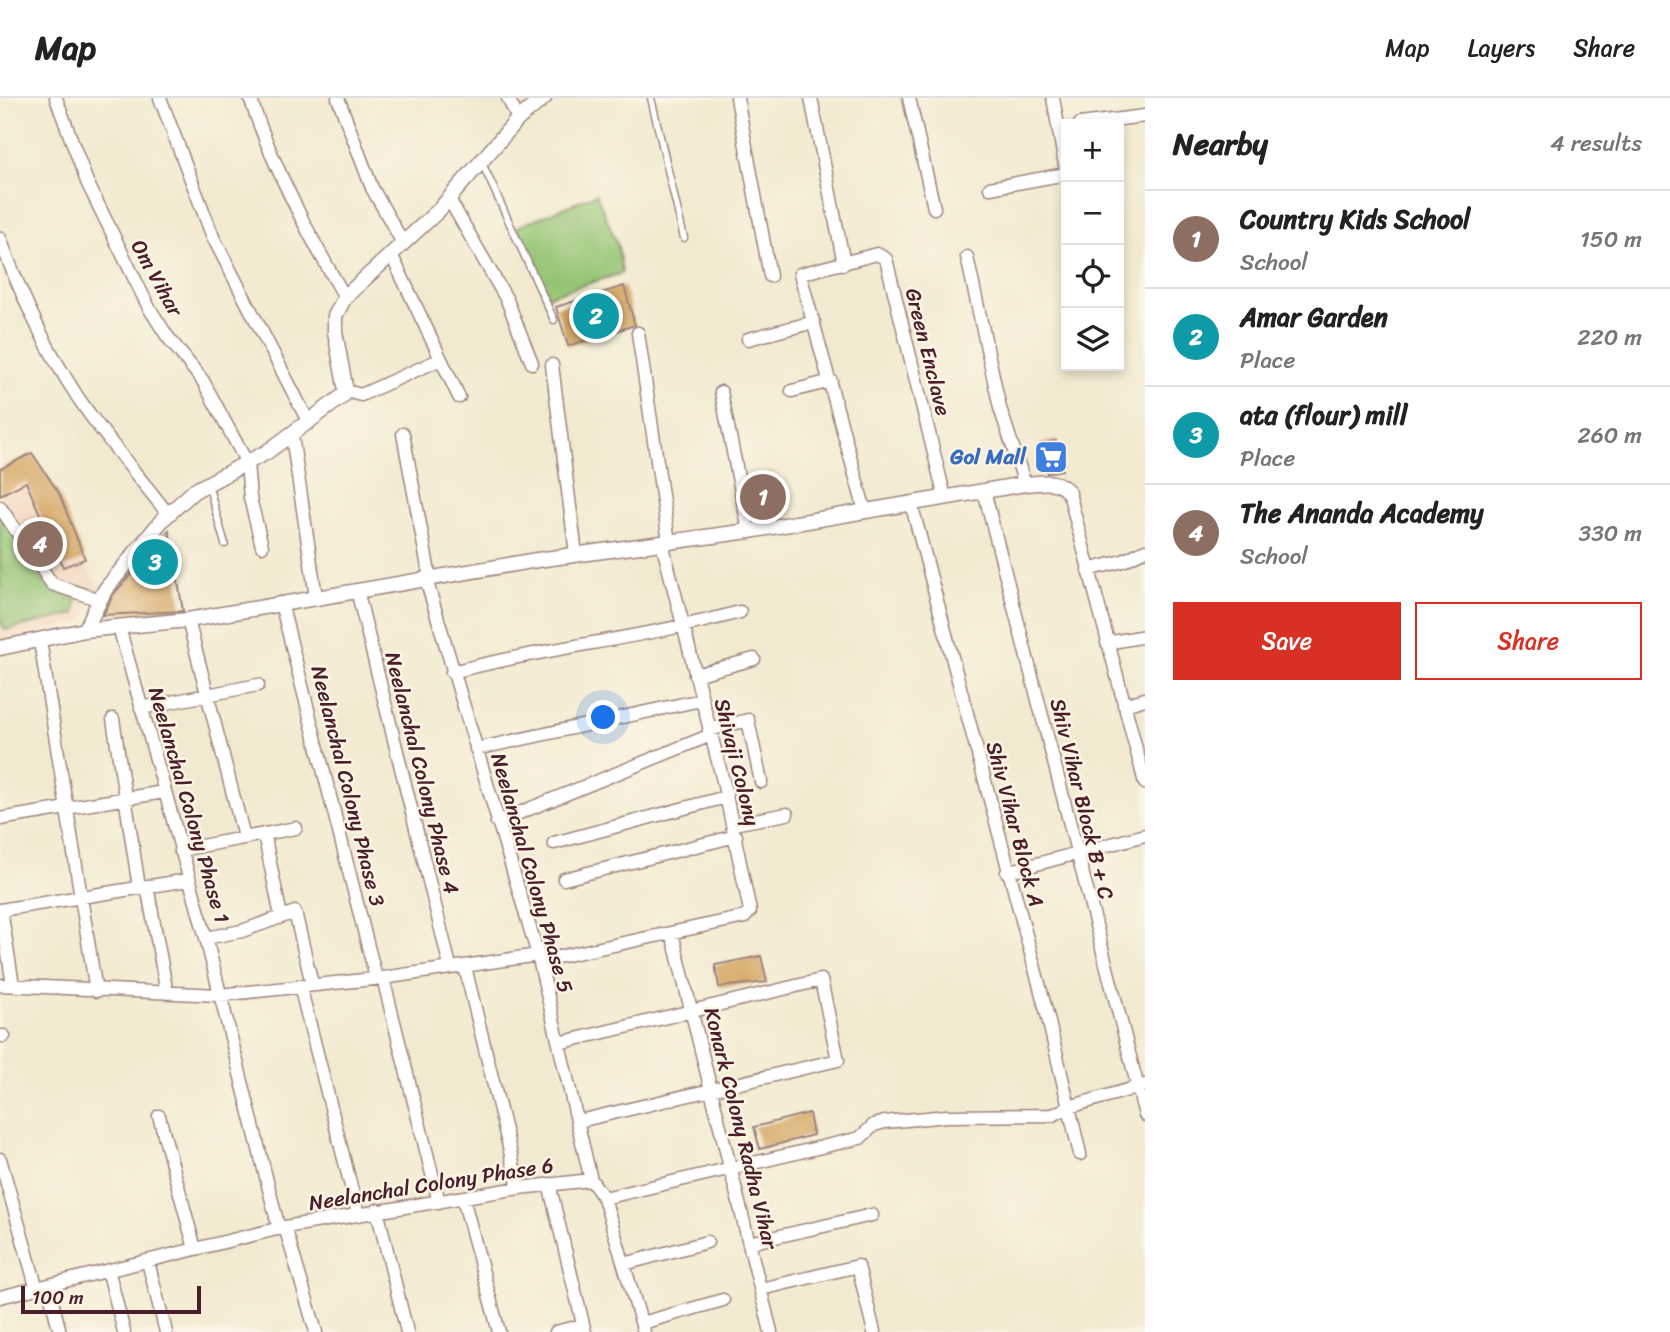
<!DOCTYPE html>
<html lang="en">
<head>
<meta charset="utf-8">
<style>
  :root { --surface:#fff; --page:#f2f2f2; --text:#222; --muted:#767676; --line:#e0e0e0; --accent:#d93025 }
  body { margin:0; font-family:Sriracha,sans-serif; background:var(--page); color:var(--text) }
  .controls { position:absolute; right:21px; top:21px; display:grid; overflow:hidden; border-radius:0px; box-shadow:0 4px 10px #0003 }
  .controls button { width:63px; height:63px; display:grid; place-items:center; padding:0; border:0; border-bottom:2px solid var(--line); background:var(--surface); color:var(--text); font:35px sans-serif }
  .scale { position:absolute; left:21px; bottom:18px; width:180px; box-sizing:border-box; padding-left:7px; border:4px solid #4a1f2b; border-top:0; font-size:19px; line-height:24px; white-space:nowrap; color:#4a1f2b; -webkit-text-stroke:5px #fcf5e5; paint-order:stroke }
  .you { position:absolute; left:604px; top:620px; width:24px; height:24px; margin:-18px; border:5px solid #fff; border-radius:50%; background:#1a73e8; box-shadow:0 0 0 10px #1a73e833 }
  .badge { display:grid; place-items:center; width:46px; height:46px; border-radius:50%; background:var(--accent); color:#fff; font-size:23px; font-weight:700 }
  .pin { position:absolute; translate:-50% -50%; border:4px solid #fff; box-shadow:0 2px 7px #0006 }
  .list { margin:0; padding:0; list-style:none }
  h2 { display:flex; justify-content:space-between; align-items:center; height:91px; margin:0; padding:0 28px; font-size:30px }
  h2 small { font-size:23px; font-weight:400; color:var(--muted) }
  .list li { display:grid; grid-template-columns:46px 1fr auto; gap:21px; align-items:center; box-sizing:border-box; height:98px; padding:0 28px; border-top:2px solid var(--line) }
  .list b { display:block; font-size:26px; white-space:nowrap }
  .list p { margin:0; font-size:23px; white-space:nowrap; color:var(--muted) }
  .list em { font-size:23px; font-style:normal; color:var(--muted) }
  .actions { display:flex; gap:14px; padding:21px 28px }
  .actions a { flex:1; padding:16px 0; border:2px solid var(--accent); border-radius:0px; text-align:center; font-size:24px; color:var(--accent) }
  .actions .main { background:var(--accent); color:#fff }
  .icon { flex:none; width:38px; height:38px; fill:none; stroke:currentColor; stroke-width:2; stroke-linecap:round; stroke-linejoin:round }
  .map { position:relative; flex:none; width:1145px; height:1234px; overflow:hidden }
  header { display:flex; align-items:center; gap:42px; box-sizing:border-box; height:98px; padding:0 35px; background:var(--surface); border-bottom:2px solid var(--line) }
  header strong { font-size:33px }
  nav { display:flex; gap:38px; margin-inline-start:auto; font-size:24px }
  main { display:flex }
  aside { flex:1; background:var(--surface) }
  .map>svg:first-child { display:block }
  .built { fill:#f1d5bd }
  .green { fill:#94c473; stroke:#6f724f; stroke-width:2 }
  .building { fill:#cf9c53 }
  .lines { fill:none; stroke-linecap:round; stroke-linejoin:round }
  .service-casing { stroke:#9e847e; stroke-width:9 }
  .minor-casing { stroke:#9e847e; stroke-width:15 }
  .tertiary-casing { stroke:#9e847e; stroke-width:17 }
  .service { stroke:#fff; stroke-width:6 }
  .minor { stroke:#fff; stroke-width:12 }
  .tertiary { stroke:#fff; stroke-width:14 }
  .labels { text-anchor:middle; stroke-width:5; stroke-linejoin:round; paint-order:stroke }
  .street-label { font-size:21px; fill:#4a1f2b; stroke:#fcf5e5 }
  .shop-label { font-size:21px; font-weight:bold; fill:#366cbe; stroke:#fcf5e5; text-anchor:end }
</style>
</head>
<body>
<header>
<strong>Map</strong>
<nav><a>Map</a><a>Layers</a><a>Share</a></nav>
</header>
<main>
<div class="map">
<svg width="1145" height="1234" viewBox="0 0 1145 1234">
  <rect width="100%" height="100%" fill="#fcf5e5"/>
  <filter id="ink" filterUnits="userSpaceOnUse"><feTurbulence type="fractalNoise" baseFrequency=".0143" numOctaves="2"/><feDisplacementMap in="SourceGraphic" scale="14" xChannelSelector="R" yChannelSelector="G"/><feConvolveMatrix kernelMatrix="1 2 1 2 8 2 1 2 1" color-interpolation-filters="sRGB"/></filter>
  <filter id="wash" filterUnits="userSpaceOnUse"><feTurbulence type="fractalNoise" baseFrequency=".00686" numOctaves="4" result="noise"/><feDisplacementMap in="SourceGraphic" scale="28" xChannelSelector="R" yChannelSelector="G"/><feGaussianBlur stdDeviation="1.57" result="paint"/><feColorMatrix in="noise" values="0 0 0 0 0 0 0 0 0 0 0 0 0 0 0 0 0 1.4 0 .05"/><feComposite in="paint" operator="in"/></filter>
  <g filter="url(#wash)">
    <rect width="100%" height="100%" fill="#f2ead0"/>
    <path class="built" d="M 32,355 L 59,395 L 89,473 L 100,489 L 86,505 L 90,509 L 83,523 L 3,544 L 0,536 L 0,371 Z
      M 774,373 L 783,419 L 752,426 L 743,379 Z"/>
    <path class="green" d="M 596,96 L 618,148 L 622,175 L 548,198 L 517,129 Z
      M 0,409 L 38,478 L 49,489 L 77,501 L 75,516 L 5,532 L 0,522 Z"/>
    <g id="blocks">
      <path class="building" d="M 624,188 L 635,227 L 568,248 L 556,209 Z
        M 1056,343 L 1062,372 L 1047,375 L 1041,346 Z
        M 32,355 L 59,395 L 85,461 L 63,469 L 26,384 L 0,397 L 0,371 Z
        M 169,432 L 183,513 L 103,517 L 113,497 Z
        M 761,858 L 767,884 L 719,889 L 715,867 Z
        M 809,1015 L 813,1037 L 760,1051 L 754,1029 Z"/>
    </g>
  </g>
  <g filter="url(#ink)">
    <use href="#blocks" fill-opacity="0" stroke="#9e847e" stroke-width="2"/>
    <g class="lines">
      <g class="service-casing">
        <path id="service" d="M 651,0 L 684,140
          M 482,65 L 554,222
          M 208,386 L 225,446"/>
      </g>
      <g class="minor-casing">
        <path id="minor" d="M 56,0 L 87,84 L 148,208 L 167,238 L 203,283 L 247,365 L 250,400 L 262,448
          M 160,0 L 213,139 L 309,325
          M 250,0 C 274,71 307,135 345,199
          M 338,0 L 372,90 L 403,145
          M 508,0 L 518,21
          M 737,0 L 770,178
          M 811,0 L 844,166
          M 909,0 L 934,110
          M 1053,0 L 1066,72
          M 1080,26 L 1145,18
          M 990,90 L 1066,76
          M 449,101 L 507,202 L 532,265
          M 0,140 C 20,195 45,249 77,298 C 104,339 138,377 168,416
          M 391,156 L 459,299
          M 967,159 L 1000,310 L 1025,386
          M 638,235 L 669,444
          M 748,241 L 814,224
          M 552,267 L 576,456
          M 346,293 L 361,297 L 441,261
          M 792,293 L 831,283
          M 721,294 L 749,433
          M 403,336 L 430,480
          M 292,338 L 316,499
          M 984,393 L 1145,1017
          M 1069,395 L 1145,685
          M 911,405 L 1047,916 L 1080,1056
          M 0,409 L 52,486 L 100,502
          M 865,413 L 800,176 L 877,156 L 886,161 L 945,400
          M 1088,472 L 1123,463 L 1145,452
          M 426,481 L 538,857 L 591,1082
          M 357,492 L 450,868
          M 281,505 L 376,880
          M 188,522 L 244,739
          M 119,529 L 206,840 L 279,1131
          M 40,543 L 96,893
          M 1107,545 L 1145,538
          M 452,574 C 547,549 645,540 740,514
          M 695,577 L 754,561
          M 1124,607 L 1145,601
          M 141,610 L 258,587
          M 113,621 L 139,789
          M 709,632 L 748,622 L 761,684
          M 476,651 L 701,602
          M 0,721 L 164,694
          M 497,724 L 711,637
          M 733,726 L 787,716
          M 264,736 L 281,818
          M 554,745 L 726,699
          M 180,752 L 296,730
          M 1007,774 L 1145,737
          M 564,781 L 736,738
          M 147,788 L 167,895
          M 0,812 L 188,782
          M 1,812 L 13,887
          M 672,835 L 771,1234
          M 206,840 L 242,833 L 295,814 L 312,886
          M 539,863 L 745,819 L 750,813 L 723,683 L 662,445
          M 465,869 L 519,1090
          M 383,880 L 439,1104
          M 0,887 L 219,897 L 383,880 L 538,857
          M 300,888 L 358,1116
          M 0,938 L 4,938
          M 559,945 L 821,882 L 838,962 L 579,1023
          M 159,1018 L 195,1151
          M 0,1061 L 37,1191
          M 549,1086 L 585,1234
          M 463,1100 L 499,1234
          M 604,1100 L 644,1234
          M 377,1112 L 407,1234
          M 285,1129 L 316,1234
          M 749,1145 L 872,1117
          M 148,1164 L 166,1234
          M 624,1166 L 707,1144
          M 109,1175 L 124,1234
          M 48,1188 L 60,1234
          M 761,1191 L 858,1168 L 874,1234
          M 0,1199 L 285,1129 L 519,1090 L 591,1082 L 604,1100 L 860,1040 L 874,1027 L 885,1024 L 947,1018 L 1053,1017 L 1069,1009 L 1145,987
          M 642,1225 L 723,1202
          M 556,1234 L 583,1227"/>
      </g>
      <g class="tertiary-casing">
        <path id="tertiary" d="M 85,532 L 105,492 L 163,421 L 194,393 L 267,354 L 343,298 L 346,293 L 335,234 L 335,218 L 345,199 L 439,112 L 518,21 L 544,0
          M 0,550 L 85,532 L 188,522 L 537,462 L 749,433 L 1025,386 C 1043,385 1057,380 1069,395"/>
      </g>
      <use href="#service" class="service"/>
      <use href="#minor" class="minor"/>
      <use href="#tertiary" class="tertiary"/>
    </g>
  </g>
  <defs>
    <g id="supermarket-square" transform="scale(1.75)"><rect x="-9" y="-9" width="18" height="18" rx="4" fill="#3f7fe0" stroke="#fcf5e5"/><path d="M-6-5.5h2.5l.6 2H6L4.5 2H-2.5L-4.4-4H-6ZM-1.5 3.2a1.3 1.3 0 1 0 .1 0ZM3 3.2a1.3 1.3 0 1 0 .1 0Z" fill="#fff"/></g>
  </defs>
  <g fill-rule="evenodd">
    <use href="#supermarket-square" x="1051" y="359"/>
  </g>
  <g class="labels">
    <g class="street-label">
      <text transform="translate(157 180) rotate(61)" y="7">Om Vihar</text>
      <text transform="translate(928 254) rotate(76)" y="7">Green Enclave</text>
      <text transform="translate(737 664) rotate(76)" y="7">Shivaji Colony</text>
      <text transform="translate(422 675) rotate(76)" y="7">Neelanchal Colony Phase 4</text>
      <text transform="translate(348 688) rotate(76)" y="7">Neelanchal Colony Phase 3</text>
      <text transform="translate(1082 701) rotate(76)" y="7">Shiv Vihar Block B + C</text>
      <text transform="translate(189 707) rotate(74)" y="7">Neelanchal Colony Phase 1</text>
      <text transform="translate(1015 726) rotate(75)" y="7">Shiv Vihar Block A</text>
      <text transform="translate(532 775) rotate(74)" y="7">Neelanchal Colony Phase 5</text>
      <text transform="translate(741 1030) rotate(76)" y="7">Konark Colony Radha Vihar</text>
      <text transform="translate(431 1086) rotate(-9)" y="7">Neelanchal Colony Phase 6</text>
    </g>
    <g class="shop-label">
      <text x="1026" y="366">Gol Mall</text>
    </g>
  </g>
</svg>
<div class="controls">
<button>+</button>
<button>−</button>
<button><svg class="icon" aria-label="locate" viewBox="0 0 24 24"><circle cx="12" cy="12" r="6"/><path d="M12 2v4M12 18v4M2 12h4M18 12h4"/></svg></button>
<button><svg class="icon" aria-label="layers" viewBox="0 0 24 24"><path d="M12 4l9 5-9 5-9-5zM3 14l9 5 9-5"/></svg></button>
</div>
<div class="scale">100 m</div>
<div class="you"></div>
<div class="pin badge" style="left:763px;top:399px;background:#8d6e63">1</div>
<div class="pin badge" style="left:596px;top:218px;background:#0f9aa8">2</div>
<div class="pin badge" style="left:155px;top:464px;background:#0f9aa8">3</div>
<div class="pin badge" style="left:40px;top:446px;background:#8d6e63">4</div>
</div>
<aside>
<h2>Nearby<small>4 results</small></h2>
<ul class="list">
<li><span class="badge" style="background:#8d6e63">1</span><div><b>Country Kids School</b><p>School</p></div><em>150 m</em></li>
<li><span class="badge" style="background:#0f9aa8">2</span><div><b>Amar Garden</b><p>Place</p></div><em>220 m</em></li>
<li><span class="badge" style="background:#0f9aa8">3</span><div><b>ata (flour) mill</b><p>Place</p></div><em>260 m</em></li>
<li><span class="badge" style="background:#8d6e63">4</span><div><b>The Ananda Academy</b><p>School</p></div><em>330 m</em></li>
</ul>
<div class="actions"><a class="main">Save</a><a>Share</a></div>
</aside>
</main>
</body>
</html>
